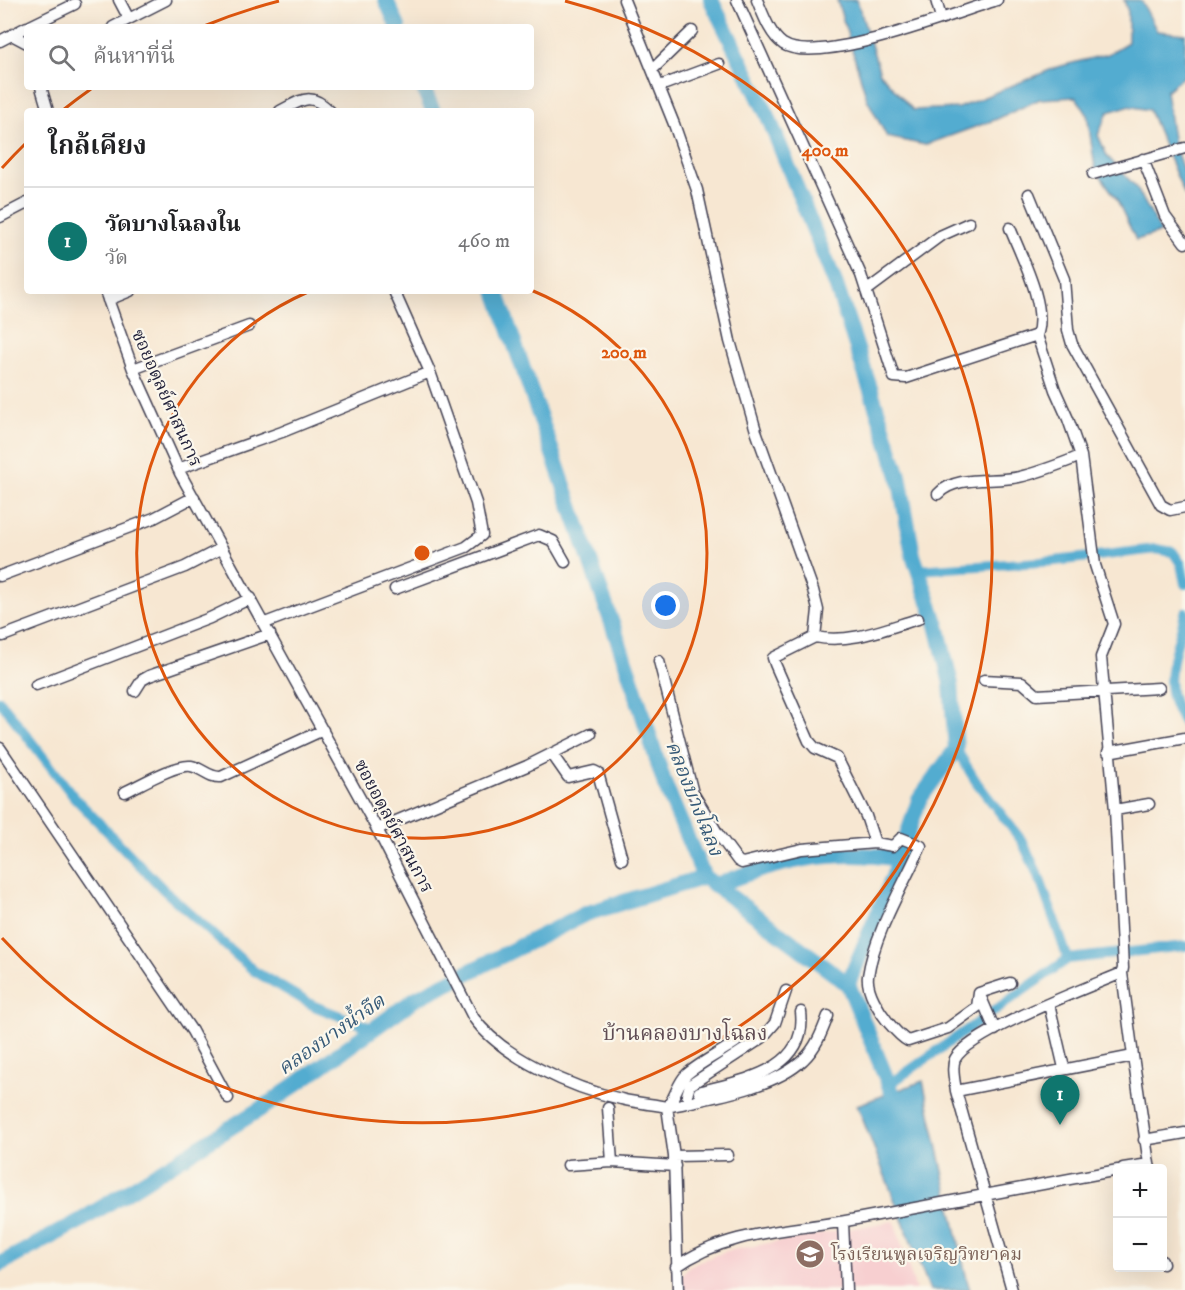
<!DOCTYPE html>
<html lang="th">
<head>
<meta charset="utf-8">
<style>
  :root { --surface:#fff; --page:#f2f2f2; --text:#202124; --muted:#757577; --line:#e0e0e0; --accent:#0f766e }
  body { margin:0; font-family:"IM FELL DW Pica","Noto Serif Thai",serif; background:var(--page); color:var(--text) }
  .controls { position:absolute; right:18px; bottom:18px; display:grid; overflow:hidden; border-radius:6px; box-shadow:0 6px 24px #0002 }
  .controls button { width:54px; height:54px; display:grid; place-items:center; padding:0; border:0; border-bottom:2px solid var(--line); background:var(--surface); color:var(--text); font:30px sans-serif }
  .you { position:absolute; left:666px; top:606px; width:21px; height:21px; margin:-15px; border:4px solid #fff; border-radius:50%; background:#1a73e8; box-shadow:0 0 0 9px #1a73e833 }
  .badge { display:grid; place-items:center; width:39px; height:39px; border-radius:50%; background:var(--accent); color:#fff; font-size:20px; font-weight:700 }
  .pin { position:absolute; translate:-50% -50px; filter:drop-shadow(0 2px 3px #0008) }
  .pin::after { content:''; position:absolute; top:32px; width:21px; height:18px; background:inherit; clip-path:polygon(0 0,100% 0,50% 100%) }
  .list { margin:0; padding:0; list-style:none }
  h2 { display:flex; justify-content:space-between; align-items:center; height:78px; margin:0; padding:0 24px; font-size:26px }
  h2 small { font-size:20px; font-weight:400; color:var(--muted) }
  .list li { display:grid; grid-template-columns:39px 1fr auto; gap:18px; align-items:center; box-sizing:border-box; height:108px; padding:0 24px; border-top:2px solid var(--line) }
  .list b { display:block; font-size:22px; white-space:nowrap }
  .list p { margin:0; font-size:20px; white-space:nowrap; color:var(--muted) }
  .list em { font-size:20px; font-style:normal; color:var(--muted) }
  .icon { flex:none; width:33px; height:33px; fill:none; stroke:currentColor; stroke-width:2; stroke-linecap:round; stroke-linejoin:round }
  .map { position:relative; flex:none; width:1185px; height:1290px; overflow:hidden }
  .search { position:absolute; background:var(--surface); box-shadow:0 6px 24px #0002; left:24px; top:24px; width:510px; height:66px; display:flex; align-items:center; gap:15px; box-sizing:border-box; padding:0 21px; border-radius:6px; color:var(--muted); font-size:22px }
  .panel { position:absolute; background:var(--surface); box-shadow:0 6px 24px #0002; left:24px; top:108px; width:510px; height:186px; border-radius:6px }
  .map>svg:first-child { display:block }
  .built { fill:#f7cfd0 }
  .water { fill:#52acd0; stroke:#3a6786; stroke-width:1.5 }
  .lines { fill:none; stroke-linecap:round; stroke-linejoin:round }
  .canal { stroke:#52acd0; stroke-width:10 }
  .river { stroke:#52acd0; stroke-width:16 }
  .street-casing { stroke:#424052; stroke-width:13 }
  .street { stroke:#fff; stroke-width:10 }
  .ring { fill:none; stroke:#de560e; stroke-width:3 }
  .labels { text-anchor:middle; stroke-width:4.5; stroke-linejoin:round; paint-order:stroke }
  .street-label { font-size:18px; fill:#22223b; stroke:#fbf7ec }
  .education-label { font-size:18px; fill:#785e54; stroke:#fbf7ec; text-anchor:start }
  .water-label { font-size:20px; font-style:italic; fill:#355977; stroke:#fbf7ec }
  .quarter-label { font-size:21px; fill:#5f4c53; stroke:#fbf7ec }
  .centre { fill:#de560e; stroke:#fbf7ec; stroke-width:3 }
  .ring-label { font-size:18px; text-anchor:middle; font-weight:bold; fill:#de560e; stroke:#fbf7ec; stroke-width:4.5; stroke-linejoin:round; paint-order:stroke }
</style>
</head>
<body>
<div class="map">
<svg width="1185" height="1290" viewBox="0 0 1185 1290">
  <rect width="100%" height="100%" fill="#fbf7ec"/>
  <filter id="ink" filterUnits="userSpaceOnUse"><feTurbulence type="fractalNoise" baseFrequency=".0167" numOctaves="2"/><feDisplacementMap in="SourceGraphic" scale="12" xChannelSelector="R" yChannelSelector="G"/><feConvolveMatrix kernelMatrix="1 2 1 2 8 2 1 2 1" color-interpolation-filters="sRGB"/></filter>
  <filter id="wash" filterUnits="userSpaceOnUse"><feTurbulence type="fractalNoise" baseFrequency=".008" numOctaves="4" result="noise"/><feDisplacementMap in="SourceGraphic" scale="24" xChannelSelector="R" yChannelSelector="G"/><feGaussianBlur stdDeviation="1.35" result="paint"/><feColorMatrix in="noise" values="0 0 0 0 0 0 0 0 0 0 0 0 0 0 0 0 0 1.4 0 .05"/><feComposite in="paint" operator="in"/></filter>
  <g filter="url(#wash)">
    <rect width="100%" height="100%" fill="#f7e7d2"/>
    <path class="built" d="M 894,1221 L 916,1290 L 680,1290 L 679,1279 L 689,1266 L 726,1251 Z"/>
    <path class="water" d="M 837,0 L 857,0 L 880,73 L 913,110 L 958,108 L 1057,67 L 1108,54 L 1128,42 L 1128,12 L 1124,0 L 1141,0 L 1157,31 L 1185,34 L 1185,75 L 1166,91 L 1174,145 L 1185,175 L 1185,196 L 1149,110 L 1128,106 L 1108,112 L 1098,135 L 1107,156 L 1136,187 L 1161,232 L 1136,240 L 1116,198 L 1095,168 L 1087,114 L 1076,97 L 1040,99 L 997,119 L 925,145 L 887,137 L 867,99 Z
      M 923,1081 L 967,1280 L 970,1290 L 930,1290 L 857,1105 Z"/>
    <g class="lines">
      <path class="canal" d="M 918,570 L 1055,561 L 1156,549 L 1173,552 L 1181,564 L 1185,584
        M 1185,613 C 1177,655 1156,683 1185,724
        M 0,701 L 74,797 L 164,890 L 254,971 L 314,1006 L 374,1029
        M 956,749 L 977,783 L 1022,841 L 1039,877 L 1068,959
        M 890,1084 L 1068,959 L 1185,946"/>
      <path class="river" d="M 386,0 L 398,27
        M 711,0 L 767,114 L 836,285 L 899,476 L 913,555 L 937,625 L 951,684 L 956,749 L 919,800 L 893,877 L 848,984
        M 423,87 L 433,111
        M 496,291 L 630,675 L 665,785 L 704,877 L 848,984 L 900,1112
        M 716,885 C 779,861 831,848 899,859
        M 0,1264 L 80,1221 L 270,1103 L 415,999 L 585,914 L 704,877"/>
    </g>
  </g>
  <g filter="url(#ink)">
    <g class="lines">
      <g class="street-casing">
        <path id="street" d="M 119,0 L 129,19
          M 624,0 L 674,124 L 697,190 L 730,341 L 756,431 L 813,590 L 818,610 L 815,637 L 773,658 L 775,664 L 809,741 L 815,748 L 837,758 L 866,816 L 875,843 L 893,846 L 901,838 L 921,846 C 904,884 874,934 868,976 C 866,990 879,1011 888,1022 C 894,1029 900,1037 908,1041 L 948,1028 L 977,1007 L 979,993 L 980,995
          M 737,0 L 861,275 L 894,377 L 906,378 L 1037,335
          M 757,0 C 763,14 770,35 783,44 C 818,67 955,13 997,0
          M 936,0 L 941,18
          M 28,27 L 75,4
          M 113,27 L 166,0
          M 12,35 L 27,43
          M 0,41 L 27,27
          M 653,69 L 692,31
          M 660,86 L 719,64
          M 41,87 L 48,111
          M 280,111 C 302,100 310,91 330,111
          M 1143,159 L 1165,216 L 1185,243
          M 1093,174 L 1185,148
          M 1029,194 L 1064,279 L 1068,330 L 1072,344 L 1161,505 L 1170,510 L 1185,507
          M 0,217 L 27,203
          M 1010,228 C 1021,256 1048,307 1037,335 L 1055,390 L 1068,419 L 1081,456 L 1095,565 L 1114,624 L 1101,657 L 1115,810 L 1123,968 L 1122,973 C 1089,987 969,1032 955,1059 C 951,1068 955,1082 956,1091 L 1012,1290
          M 105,291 L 133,369 L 180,473 L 377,829 L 473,1017 C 501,1057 574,1089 621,1099 C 636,1103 652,1104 667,1107 L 674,1156 L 678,1290
          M 866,291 L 940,236 L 969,223
          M 108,300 L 130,291
          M 133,369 L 249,326
          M 178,469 L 282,432 L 430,372
          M 938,494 C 956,474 995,483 1019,477 C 1041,472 1060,464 1081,456
          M 0,576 L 154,518 L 194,497
          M 395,589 L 539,535 L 553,541 L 565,562
          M 265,623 L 466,547 L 482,535 L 476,503 L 430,372 L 394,291
          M 3,636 L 185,567 L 222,548
          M 815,637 C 850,644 884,629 918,619
          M 659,661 L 693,793 L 718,834 L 738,861 L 742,863 L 802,849 L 875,843
          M 984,680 L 1022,682 L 1037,695 L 1159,688
          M 36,685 L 210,618 L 251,598
          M 135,691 L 142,680 L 149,676 L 270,634
          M 0,748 L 192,1031 L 228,1098
          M 1108,752 L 1185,738
          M 552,754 L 568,777 L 594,771 L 598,773 L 622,859
          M 125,792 C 140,785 175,764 191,766 C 202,768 209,778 221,777 L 323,730
          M 1115,810 L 1149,804
          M 377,829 L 527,766 L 591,734
          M 979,993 L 1010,983
          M 980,995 L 995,1030
          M 1049,1004 L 1064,1068
          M 1133,1056 L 1149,1164
          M 956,1091 L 1133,1056 L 1122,973
          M 699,1092 C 742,1080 808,1071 801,1012
          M 687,1095 L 690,1085 L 762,1038 L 775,1023 L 786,991
          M 667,1107 C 707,1098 773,1089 803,1060 C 816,1048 822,1032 828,1016
          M 667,1107 C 676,1097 677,1083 687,1074 C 701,1062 720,1053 736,1042
          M 608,1108 L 612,1162
          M 1144,1140 L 1185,1133
          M 674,1156 L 728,1155
          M 568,1165 L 612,1162 L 675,1166
          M 1123,1168 L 1149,1164 L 1150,1168
          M 843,1222 L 846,1290
          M 1162,1261 L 1163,1264
          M 676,1267 C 727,1230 792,1231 851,1220 C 940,1204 1029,1186 1118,1170"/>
      </g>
      <use href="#street" class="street"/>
    </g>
  </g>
  <g class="ring">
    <path d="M531 290A285 285 0 1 1 308 292"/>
    <path d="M2 168A570 570 0 0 1 26 143M63 110A570 570 0 0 1 91 89M204 26A570 570 0 0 1 279 1M565 1A570 570 0 1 1 2 938"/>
  </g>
  <defs>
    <g id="school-disc" transform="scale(1.5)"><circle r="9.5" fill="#8d6e63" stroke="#fbf7ec"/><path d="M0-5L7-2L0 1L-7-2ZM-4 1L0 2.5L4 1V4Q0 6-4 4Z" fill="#fff"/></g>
  </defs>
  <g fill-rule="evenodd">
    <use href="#school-disc" x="810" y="1254"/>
  </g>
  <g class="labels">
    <g class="street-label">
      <text transform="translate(167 398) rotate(66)" y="6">ซอยอดุลย์ศาสนการ</text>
      <text transform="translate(394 826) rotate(62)" y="6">ซอยอดุลย์ศาสนการ</text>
    </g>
    <g class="education-label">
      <text x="831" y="1260">โรงเรียนพูลเจริญวิทยาคม</text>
    </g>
    <g class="water-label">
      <text transform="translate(695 798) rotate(68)" y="7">คลองบางโฉลง</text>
      <text transform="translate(331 1034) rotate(-35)" y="7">คลองบางน้ำจืด</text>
    </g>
    <g class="quarter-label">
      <text x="685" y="1040">บ้านคลองบางโฉลง</text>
    </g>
  </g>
  <circle cx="422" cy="553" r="9" class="centre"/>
  <g class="ring-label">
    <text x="825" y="156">400 m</text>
    <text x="624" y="358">200 m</text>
  </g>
</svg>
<div class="controls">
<button>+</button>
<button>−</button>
</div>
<div class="you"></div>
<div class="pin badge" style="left:1060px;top:1125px">1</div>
<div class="search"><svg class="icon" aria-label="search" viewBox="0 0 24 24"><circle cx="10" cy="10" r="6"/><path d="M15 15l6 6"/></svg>ค้นหาที่นี่</div>
<section class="panel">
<h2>ใกล้เคียง<small></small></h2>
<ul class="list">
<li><span class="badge">1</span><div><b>วัดบางโฉลงใน</b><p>วัด</p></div><em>460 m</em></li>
</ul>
</section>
</div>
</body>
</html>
